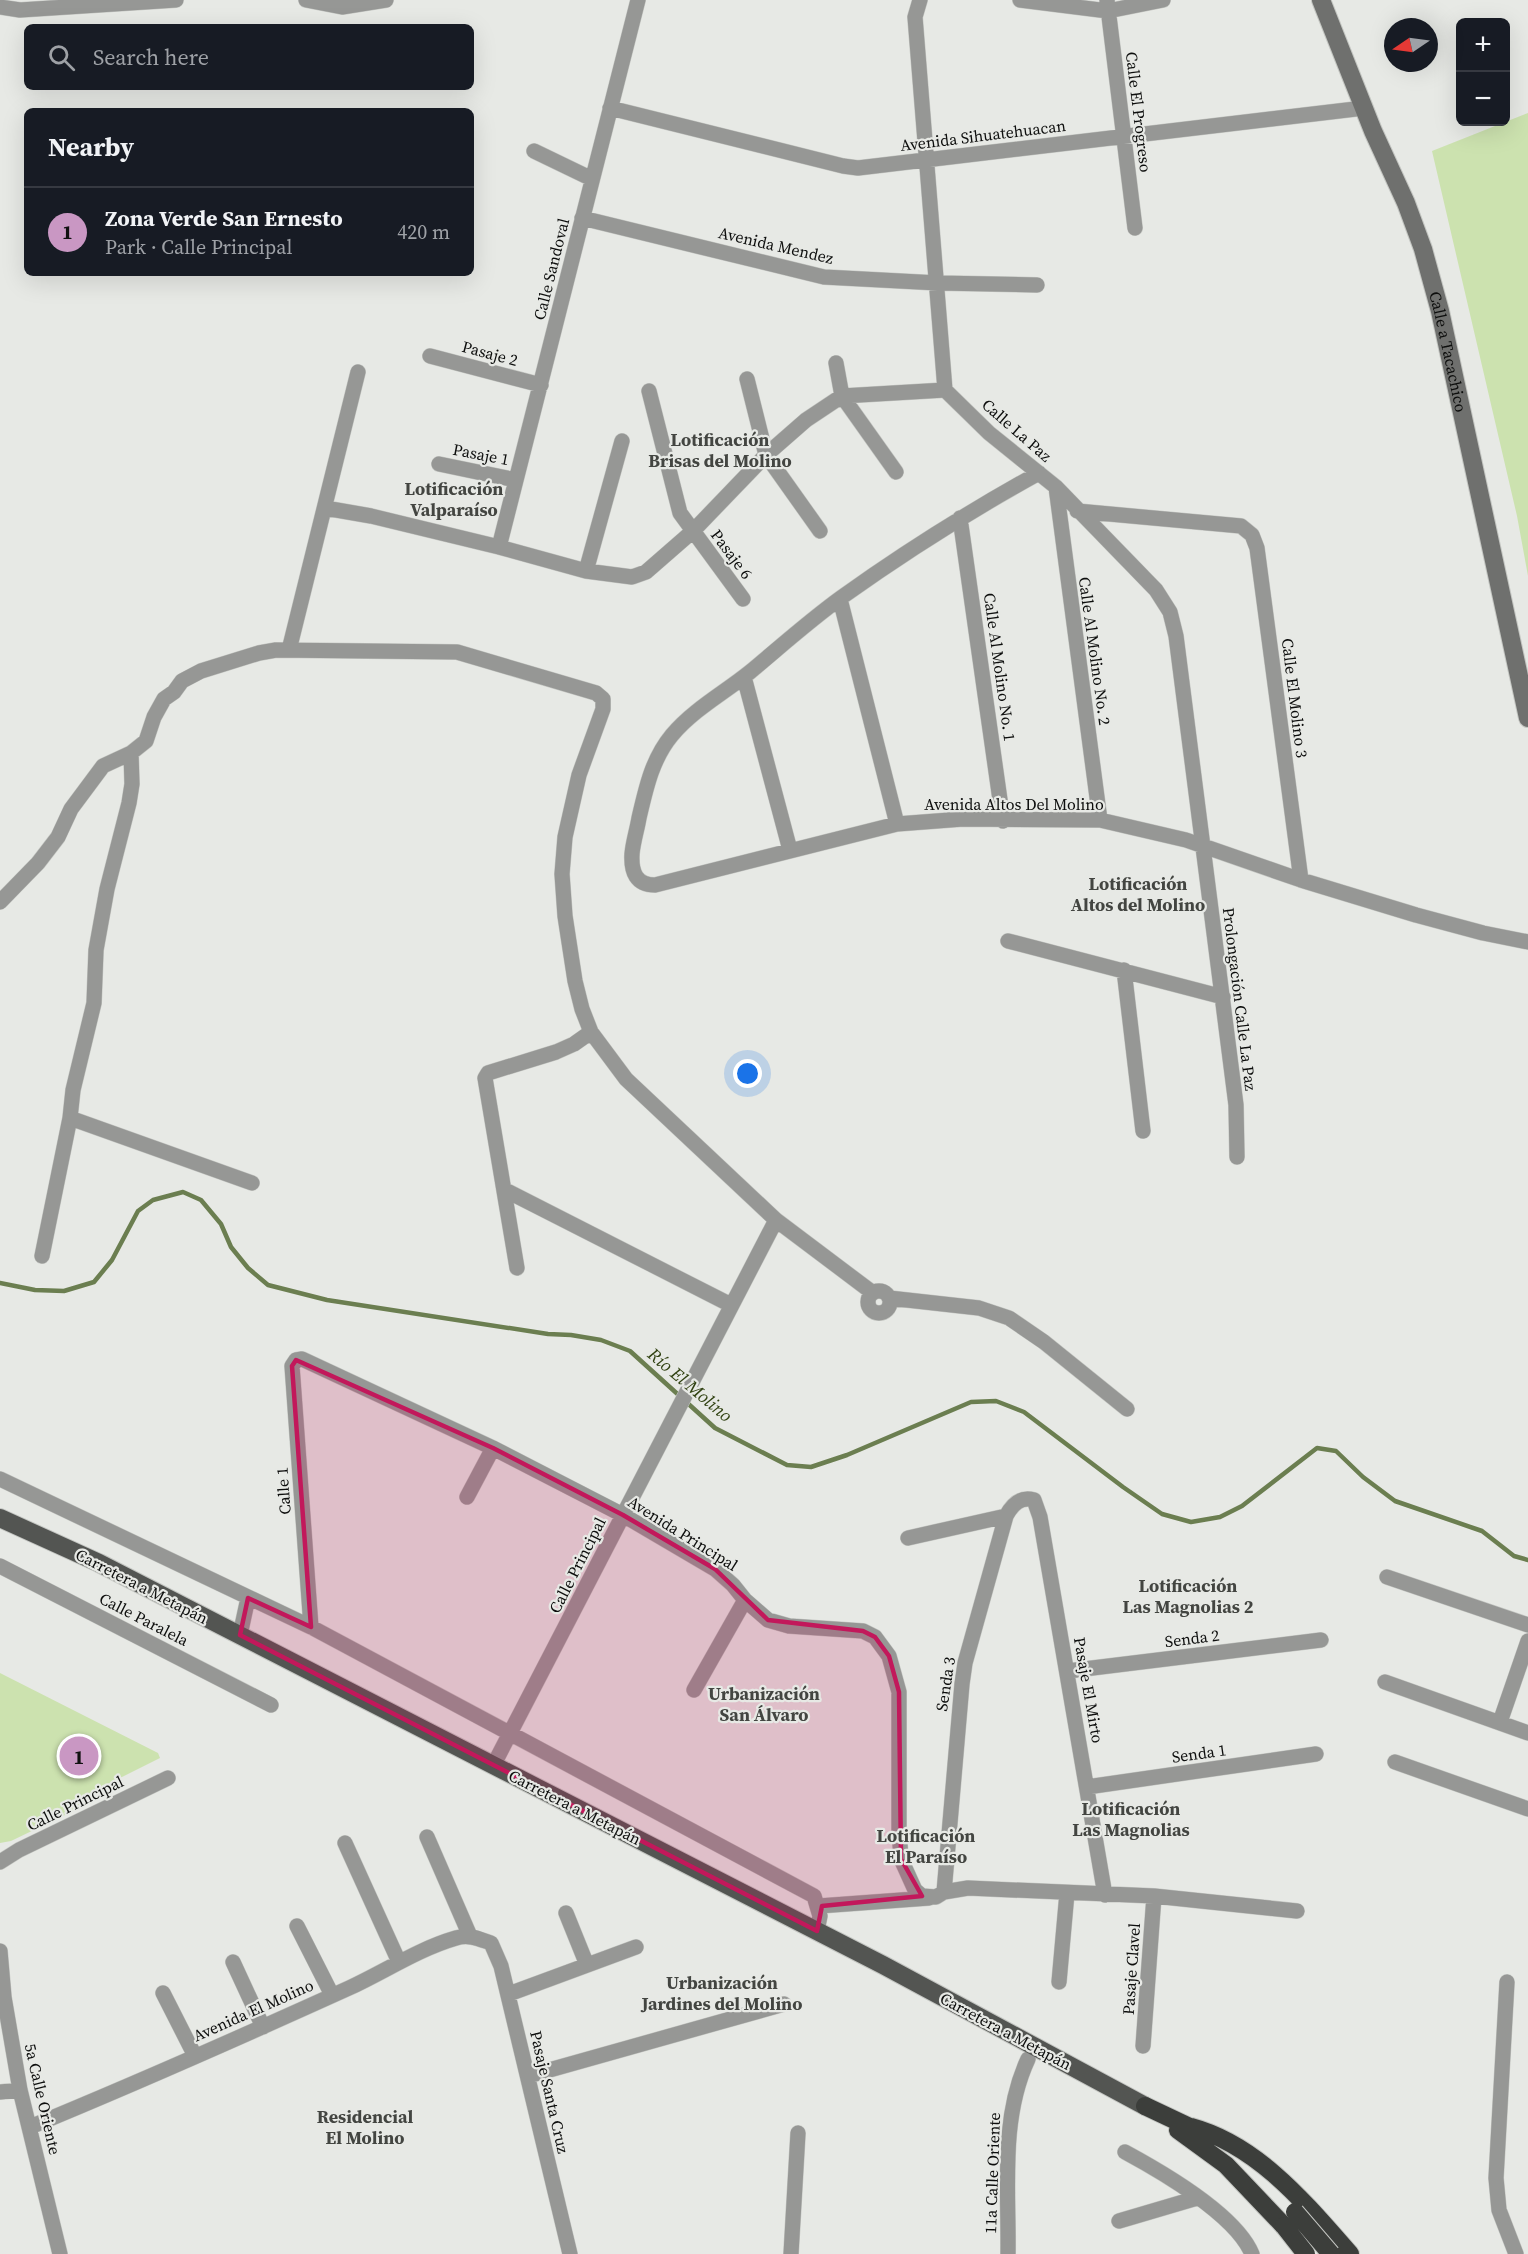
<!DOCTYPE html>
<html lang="en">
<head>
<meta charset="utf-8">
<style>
  :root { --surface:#171b24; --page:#20242c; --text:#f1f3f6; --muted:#9ea1a6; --line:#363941; --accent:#c997c3 }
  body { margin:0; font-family:"Source Serif 4",serif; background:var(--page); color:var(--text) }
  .controls { position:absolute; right:18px; top:18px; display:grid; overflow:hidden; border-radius:9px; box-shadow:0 6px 24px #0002 }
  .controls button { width:54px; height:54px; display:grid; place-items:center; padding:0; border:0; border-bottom:2px solid var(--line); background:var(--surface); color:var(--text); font:30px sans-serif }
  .compass { position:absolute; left:1384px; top:18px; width:54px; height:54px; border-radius:50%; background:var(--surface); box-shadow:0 6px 24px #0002; rotate:257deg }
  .you { position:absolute; left:748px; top:1074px; width:21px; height:21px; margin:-15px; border:4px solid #fff; border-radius:50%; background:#1a73e8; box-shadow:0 0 0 9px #1a73e833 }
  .badge { display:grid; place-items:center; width:39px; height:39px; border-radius:50%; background:var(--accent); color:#111; font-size:20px; font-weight:700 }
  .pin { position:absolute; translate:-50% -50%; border:3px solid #fff; box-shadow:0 2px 6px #0006 }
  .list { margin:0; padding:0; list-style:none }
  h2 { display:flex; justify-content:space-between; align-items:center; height:78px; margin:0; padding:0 24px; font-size:26px }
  h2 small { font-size:20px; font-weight:400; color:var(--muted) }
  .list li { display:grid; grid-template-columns:39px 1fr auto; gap:18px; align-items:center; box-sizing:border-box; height:90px; padding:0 24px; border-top:2px solid var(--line) }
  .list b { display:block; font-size:22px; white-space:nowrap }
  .list p { margin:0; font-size:20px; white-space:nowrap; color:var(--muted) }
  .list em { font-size:20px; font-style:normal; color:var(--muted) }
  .icon { flex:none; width:33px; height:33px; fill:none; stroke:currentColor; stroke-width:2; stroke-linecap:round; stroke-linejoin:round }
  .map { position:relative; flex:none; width:1528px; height:2254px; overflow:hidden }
  .search { position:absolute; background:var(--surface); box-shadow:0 6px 24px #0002; left:24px; top:24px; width:450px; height:66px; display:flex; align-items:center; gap:15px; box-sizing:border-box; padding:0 21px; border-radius:9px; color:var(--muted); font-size:22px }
  .panel { position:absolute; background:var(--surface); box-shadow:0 6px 24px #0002; left:24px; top:108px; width:450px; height:168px; border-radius:9px }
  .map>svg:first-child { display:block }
  .green { fill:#cce2af }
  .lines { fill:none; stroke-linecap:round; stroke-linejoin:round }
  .stream { stroke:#6b7e50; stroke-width:4.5 }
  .street-casing { stroke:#c4c6c2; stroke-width:16 }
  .secondary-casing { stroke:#c4c6c2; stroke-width:20 }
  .primary-casing { stroke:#c4c6c2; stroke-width:20 }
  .highway-casing { stroke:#c4c6c2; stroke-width:20 }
  .street { stroke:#969795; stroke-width:15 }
  .secondary { stroke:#6f706e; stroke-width:18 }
  .primary { stroke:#535552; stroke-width:18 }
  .highway { stroke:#3c3e3b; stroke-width:18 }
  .highway-bridge-casing { stroke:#c4c6c2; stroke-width:20; stroke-linecap:butt }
  .highway-bridge { stroke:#3c3e3b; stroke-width:18 }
  .marked { fill:#c2185b; fill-opacity:0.2; stroke:#c2185b; stroke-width:4.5; stroke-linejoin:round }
  .labels { text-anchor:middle; stroke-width:4.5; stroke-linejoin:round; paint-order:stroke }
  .street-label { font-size:16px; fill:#0d0e0d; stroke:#e7e9e5 }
  .neighbourhood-label { font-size:18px; font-weight:bold; fill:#434541; stroke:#e7e9e5 }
  .water-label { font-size:18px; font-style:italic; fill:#314212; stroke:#e7e9e5 }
</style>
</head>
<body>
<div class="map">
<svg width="1528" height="2254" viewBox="0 0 1528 2254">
  <rect width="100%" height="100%" fill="#e7e9e5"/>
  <path class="green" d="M 1528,113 L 1528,576 L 1517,516 L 1432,151 Z
    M 0,1673 L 158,1753 L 160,1758 L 88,1794 L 92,1802 L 11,1841 L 0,1843 Z"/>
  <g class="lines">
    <path class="stream" d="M 0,1283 L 35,1290 L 64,1291 L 94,1282 L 112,1260 L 138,1211 L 153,1200 L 183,1192 L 201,1200 L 221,1224 L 231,1247 L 248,1268 L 268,1285 L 327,1300 L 548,1334 L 571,1335 L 601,1340 L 630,1351 L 715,1428 L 787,1465 L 811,1467 L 847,1455 L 971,1402 L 996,1401 L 1024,1412 L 1123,1487 L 1162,1514 L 1191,1522 L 1220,1517 L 1242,1506 L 1317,1448 L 1336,1451 L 1363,1477 L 1395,1501 L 1482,1531 L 1514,1556 L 1528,1560"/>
    <g class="street-casing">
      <path id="street" d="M 306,0 L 342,7 L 386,0
        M 920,0 L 915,17 L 945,390 L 989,433 L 1056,487 L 1156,590 L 1170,612 L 1176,636 L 1236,1105 L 1237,1157
        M 1020,0 L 1108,11 L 1163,0
        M 1107,0 L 1135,228
        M 0,7 L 20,10 L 176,0
        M 610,108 L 843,166 L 858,168 L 1364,108
        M 534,151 L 592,179
        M 582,218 L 824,277 L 938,283 L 1037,285
        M 430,356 L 541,385
        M 836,363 L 842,396 L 896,472
        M 747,379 L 766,455 L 820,531
        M 649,391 L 680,513 L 743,599
        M 439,464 L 516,480
        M 1039,473 C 970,511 905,552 842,597 C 810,620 780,647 750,672 C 724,693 694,709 672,735 C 652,759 646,788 639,818 C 637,830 633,842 632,854 C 631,872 636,885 655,885 L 897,824 L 963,819 L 1100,820 L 1186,840 L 1301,880 L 1416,915 L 1483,933 L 1528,942
        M 1056,487 L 1100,820
        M 325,508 L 371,516 L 499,547 L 586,571 L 632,577 L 646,572 L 693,531 L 766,455 L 806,420 L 842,396 L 945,390
        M 1077,511 L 1241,526 L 1252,535 L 1257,548 L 1301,880
        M 960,518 L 1003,821
        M 499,547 L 638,0
        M 586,571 L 622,441
        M 840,599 L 897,824
        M 289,650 L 358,372
        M 744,677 L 790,850
        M 0,902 L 38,863 L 58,837 L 71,809 L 103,766 L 131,753 L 146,741 L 154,717 L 164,699 L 174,692 L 182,681 L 201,671 L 259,653 L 276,650 L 457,652 L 596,693 L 603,699 L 603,709 L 579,775 L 565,837 L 562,874 L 565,916 L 575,981 L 582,1009 L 591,1032 L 626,1079 L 776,1220 L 873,1293
        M 1008,941 L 1223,997
        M 1124,970 L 1143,1131
        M 70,1118 L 252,1183
        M 505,1190 L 731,1305
        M 42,1256 L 70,1118 L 73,1090 L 94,1003 L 96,950 L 107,889 L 129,803 L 132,784 L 131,753
        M 517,1268 L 485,1078 L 488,1073 L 556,1052 L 574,1044 L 591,1032
        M868 1302a11 11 0 1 1 22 0a11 11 0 1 1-22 0Z
        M 889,1298 L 979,1308 L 1009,1318 L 1044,1342 L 1127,1409
        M 0,1479 L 311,1627 L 814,1896 L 820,1916 L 817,1931
        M 467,1497 L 493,1448
        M 908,1538 L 1006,1516
        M 0,1566 L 271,1705
        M 1387,1577 L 1528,1625
        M 311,1627 L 292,1366 L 296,1360 L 302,1359 L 493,1448 L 623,1515 L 715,1569 L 733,1585 L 745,1600 L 768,1620 L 789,1626 L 863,1631 L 875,1637 L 889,1656 L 899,1692 L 899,1829 L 901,1859 L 915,1890 L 922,1896 L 936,1897 L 944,1892 L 968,1888 L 1154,1896 L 1297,1911
        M 240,1635 L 248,1598
        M 1068,1671 L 1321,1640
        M 1385,1682 L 1528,1733
        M 694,1690 L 745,1600
        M 1500,1722 L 1528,1641
        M 1395,1762 L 1528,1809
        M 493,1766 L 776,1220
        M 1087,1787 L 1316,1754
        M 427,1837 L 470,1936
        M 345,1843 L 399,1962
        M 0,1862 L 19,1850 L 168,1778
        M 944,1892 L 962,1684 L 965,1663 L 1006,1516 C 1012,1505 1020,1496 1034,1500 L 1040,1517 L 1105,1895
        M 819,1906 L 929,1898
        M 566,1913 L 587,1965
        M 297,1926 L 332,1995
        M 0,1951 L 4,1997 L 20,2090 L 60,2254
        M 233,1962 L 263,2027
        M 1059,1982 L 1067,1893
        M 1507,1982 L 1496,2178 L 1499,2210 L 1516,2254
        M 163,1993 L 195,2056
        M 509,1994 L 636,1947
        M 1143,2046 L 1154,1896
        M 528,2076 L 784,2004
        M 0,2092 L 20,2090
        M 30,2127 C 137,2083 243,2036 349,1988 C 384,1972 418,1949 456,1938 C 469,1934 479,1939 491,1943 L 501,1966 L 570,2254
        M 1125,2152 C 1162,2172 1236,2215 1252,2254
        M 1119,2221 L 1197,2198
        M 791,2254 L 798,2133
        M 1008,2254 C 1009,2189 1000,2119 1028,2059"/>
    </g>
    <g class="secondary-casing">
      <g id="secondary">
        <path id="s1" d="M 1321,0 L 1373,131 L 1406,203 L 1423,249 L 1440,311 L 1528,718"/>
      </g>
    </g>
    <g class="primary-casing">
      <path id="primary" d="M 0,1518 L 99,1563 L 883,1965 L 1145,2106"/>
    </g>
    <g class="highway-casing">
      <path id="highway" d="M 1145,2106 L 1200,2132
        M 1191,2127 C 1258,2145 1306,2204 1350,2254
        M 1178,2130 L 1226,2165 L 1284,2226"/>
    </g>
    <use href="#street" class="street"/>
    <use href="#secondary" class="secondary"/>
    <use href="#primary" class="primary"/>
    <use href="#highway" class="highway"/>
    <g class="highway-bridge-casing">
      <path id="highway-bridge" d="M 1295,2212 L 1331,2254
        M 1284,2226 L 1306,2254"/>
    </g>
    <use href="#highway-bridge" class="highway-bridge"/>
  </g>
  <path class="marked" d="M 296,1360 L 493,1448 L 623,1515 L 715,1569 L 768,1620 L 863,1631 L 875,1637 L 889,1656 L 899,1692 L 901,1859 L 922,1896 L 822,1906 L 817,1931 L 240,1635 L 248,1598 L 311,1627 L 292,1366 Z"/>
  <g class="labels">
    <g class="street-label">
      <text transform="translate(1139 112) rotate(83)" y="6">Calle El Progreso</text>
      <text transform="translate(983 135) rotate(-7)" y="6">Avenida Sihuatehuacan</text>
      <text transform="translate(776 245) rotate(13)" y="6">Avenida Mendez</text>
      <text transform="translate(551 269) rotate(-76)" y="6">Calle Sandoval</text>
      <text dy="6" stroke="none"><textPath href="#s1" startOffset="375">Calle a Tacachico</textPath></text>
      <text transform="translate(490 353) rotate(15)" y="6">Pasaje 2</text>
      <text transform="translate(1017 430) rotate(41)" y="6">Calle La Paz</text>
      <text transform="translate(481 454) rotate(11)" y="6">Pasaje 1</text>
      <text transform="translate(732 554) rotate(53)" y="6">Pasaje 6</text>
      <text transform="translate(1095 651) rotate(82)" y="6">Calle Al Molino No. 2</text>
      <text transform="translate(1000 667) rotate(82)" y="6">Calle Al Molino No. 1</text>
      <text transform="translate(1295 698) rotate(83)" y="6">Calle El Molino 3</text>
      <text x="1014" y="810">Avenida Altos Del Molino</text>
      <text transform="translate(1240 999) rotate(83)" y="6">Prolongación Calle La Paz</text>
      <text transform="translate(283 1491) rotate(-94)" y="6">Calle 1</text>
      <text transform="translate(683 1533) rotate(32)" y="6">Avenida Principal</text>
      <text transform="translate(577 1565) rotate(-63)" y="6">Calle Principal</text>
      <text transform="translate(142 1586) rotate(27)" y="6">Carretera a Metapán</text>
      <text transform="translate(144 1619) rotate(27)" y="6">Calle Paralela</text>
      <text transform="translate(1192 1638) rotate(-7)" y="6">Senda 2</text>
      <text transform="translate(945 1684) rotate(-81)" y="6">Senda 3</text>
      <text transform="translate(1089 1690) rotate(80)" y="6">Pasaje El Mirto</text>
      <text transform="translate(1199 1753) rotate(-8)" y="6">Senda 1</text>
      <text transform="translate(75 1803) rotate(-26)" y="6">Calle Principal</text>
      <text transform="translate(575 1807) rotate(27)" y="6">Carretera a Metapán</text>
      <text transform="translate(1131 1969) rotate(-86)" y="6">Pasaje Clavel</text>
      <text transform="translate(253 2010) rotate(-24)" y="6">Avenida El Molino</text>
      <text transform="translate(1006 2031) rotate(28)" y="6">Carretera a Metapán</text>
      <text transform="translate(550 2092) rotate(77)" y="6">Pasaje Santa Cruz</text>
      <text transform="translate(43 2099) rotate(77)" y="6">5a Calle Oriente</text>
      <text transform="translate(992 2173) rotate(-88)" y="6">11a Calle Oriente</text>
    </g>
    <g class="neighbourhood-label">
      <text x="720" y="446">Lotificación<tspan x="720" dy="21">Brisas del Molino</tspan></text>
      <text x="454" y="495">Lotificación<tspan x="454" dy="21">Valparaíso</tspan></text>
      <text x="1138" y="890">Lotificación<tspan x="1138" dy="21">Altos del Molino</tspan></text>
      <text x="1188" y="1592">Lotificación<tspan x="1188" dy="21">Las Magnolias 2</tspan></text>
      <text x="764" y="1700">Urbanización<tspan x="764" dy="21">San Álvaro</tspan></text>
      <text x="1131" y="1815">Lotificación<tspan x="1131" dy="21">Las Magnolias</tspan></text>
      <text x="926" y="1842">Lotificación<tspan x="926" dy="21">El Paraíso</tspan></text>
      <text x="722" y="1989">Urbanización<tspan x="722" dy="21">Jardines del Molino</tspan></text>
      <text x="365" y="2123">Residencial<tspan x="365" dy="21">El Molino</tspan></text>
    </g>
    <g class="water-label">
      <text transform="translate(690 1385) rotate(40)" y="6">Río El Molino</text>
    </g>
  </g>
</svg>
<div class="controls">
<button>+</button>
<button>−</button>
</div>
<svg class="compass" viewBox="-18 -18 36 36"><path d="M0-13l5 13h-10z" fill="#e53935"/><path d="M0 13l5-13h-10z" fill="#9ea1a6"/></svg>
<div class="you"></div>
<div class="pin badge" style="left:79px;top:1756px">1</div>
<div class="search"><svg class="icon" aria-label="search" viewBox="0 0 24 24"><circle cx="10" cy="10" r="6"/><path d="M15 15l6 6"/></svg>Search here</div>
<section class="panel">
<h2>Nearby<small></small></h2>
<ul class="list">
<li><span class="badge">1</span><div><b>Zona Verde San Ernesto</b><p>Park · Calle Principal</p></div><em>420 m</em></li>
</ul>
</section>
</div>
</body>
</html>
